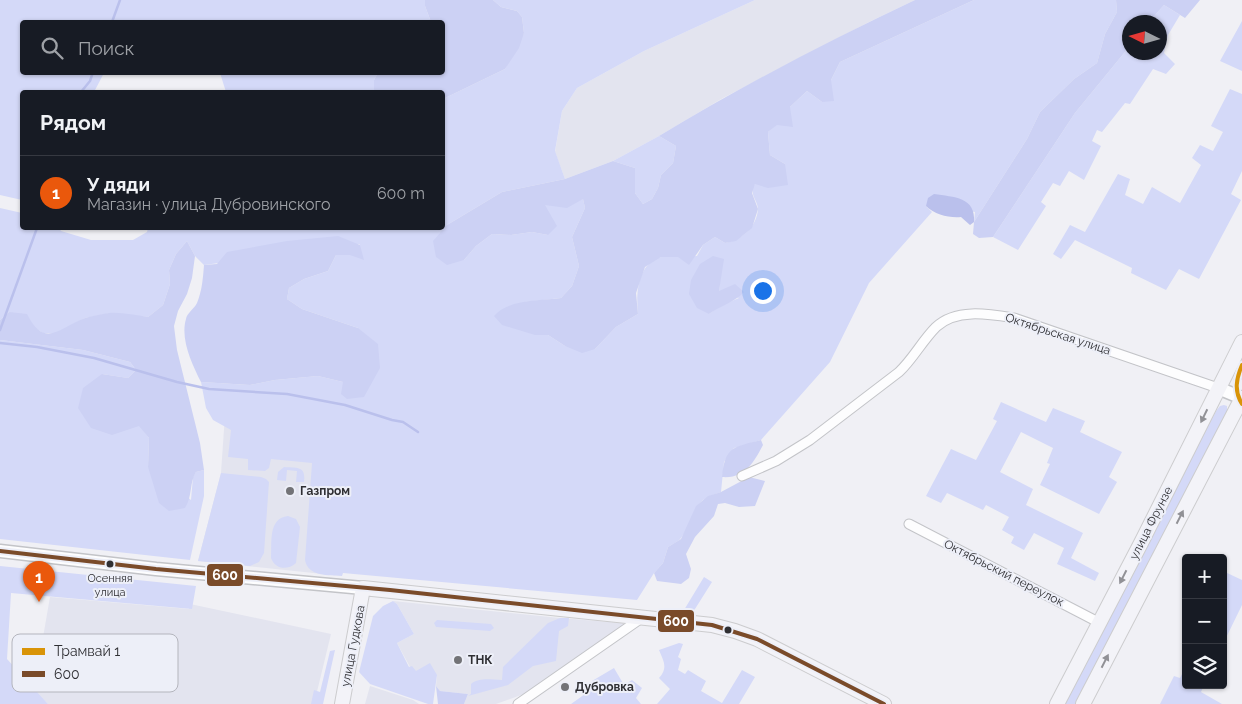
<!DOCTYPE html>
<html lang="ru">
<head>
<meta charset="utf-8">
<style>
  :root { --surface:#171b24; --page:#20242c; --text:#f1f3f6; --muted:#9ea1a6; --line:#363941; --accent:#ea580c }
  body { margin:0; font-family:Raleway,sans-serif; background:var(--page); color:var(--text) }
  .controls { position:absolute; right:15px; bottom:15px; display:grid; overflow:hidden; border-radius:5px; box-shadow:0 1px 4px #0004 }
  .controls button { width:45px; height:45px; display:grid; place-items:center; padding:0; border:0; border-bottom:1px solid var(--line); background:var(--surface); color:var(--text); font:25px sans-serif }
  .compass { position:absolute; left:1122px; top:15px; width:45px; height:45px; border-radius:50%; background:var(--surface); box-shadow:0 1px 4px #0004; rotate:275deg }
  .you { position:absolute; left:762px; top:290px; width:18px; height:18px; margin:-12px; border:4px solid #fff; border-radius:50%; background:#1a73e8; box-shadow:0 0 0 8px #1a73e833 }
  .badge { display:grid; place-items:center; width:32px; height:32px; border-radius:50%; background:var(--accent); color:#fff; font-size:16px; font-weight:700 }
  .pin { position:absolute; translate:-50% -41px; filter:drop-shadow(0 1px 2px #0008) }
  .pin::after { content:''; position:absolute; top:26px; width:18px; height:15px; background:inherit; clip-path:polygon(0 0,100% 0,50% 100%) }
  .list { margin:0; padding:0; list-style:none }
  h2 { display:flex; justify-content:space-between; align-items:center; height:65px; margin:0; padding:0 20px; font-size:21px }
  h2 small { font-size:16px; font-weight:400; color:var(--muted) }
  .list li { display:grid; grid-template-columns:32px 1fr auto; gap:15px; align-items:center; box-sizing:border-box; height:75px; padding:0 20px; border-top:1px solid var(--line) }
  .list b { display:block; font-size:19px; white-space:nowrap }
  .list p { margin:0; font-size:16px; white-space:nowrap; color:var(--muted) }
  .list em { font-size:16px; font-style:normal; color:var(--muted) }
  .icon { flex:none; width:28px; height:28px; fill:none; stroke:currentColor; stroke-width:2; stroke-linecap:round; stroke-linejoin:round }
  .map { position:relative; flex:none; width:1242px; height:704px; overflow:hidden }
  .search { position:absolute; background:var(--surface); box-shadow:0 1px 4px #0004; left:20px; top:20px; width:425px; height:55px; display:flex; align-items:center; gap:12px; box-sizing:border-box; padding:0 18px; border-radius:5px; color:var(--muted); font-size:19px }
  .panel { position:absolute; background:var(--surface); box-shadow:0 1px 4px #0004; left:20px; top:90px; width:425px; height:140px; border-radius:5px }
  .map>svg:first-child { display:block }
  .built { fill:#e3e4ef }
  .green { fill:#d4d9f8; fill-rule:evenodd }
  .forest { fill:#ccd1f4 }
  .water { fill:#bac0ec }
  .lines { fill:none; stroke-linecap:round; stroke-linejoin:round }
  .stream { stroke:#bac0ec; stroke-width:2.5 }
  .minor-casing { stroke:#c3c4c8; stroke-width:11 }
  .secondary-casing { stroke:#c3c4c8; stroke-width:15 }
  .primary-casing { stroke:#ccccce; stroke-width:16 }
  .minor { stroke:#fdfdfe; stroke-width:9 }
  .secondary { stroke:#fdfdfe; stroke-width:12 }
  .primary { stroke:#f3f3f8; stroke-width:14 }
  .bus-1-casing { stroke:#edeff8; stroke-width:8 }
  .bus-1 { stroke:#7a4b2a; stroke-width:4 }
  .tram-1-casing { stroke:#edeff8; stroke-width:8 }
  .tram-1 { stroke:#d99408; stroke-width:4 }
  .oneway { fill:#919196 }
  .poi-dot { fill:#737377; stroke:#edeff8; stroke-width:2 }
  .bus-dot { fill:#2f2f33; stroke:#edeff8; stroke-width:2 }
  .labels { text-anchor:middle; stroke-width:4; stroke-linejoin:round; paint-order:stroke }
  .bus-label { font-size:11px; fill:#2f2f33; stroke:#edeff8 }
  .street-label { font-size:12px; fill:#2f2f33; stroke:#edeff8 }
  .poi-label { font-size:12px; font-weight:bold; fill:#2f2f33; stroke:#edeff8; text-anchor:start }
  .key { fill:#edeff8; stroke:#b4b5bd; stroke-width:1 }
  .key-label { font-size:14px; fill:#2f2f33 }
  .line-badge { stroke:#edeff8; stroke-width:2 }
  .badge-label { font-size:14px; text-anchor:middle; font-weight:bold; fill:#fff }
</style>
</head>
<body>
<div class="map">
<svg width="1242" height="704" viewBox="0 0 1242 704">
  <rect width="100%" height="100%" fill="#f0f0f5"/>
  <path class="built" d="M 755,0 L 915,0 L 871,21 L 723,98 L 659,136 L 613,161 L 565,179 L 555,152 L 562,111 L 577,88 L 644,51 Z
    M 226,400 L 348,412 L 342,576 L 198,561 L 221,473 Z
    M 50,597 L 189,609 L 190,604 L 331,634 L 314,704 L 48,704 L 34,689 Z
    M 393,601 L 560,618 L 633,624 L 546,686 L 496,704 L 464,704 L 468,694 L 440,691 L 436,686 L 437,675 L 415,671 L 410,667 L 397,643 L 414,634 L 397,604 Z
    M 370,686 L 413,700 L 419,704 L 365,704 Z"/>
  <path class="green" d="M 0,0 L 425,0 L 425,6 L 431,22 L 22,22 L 22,72 L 104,73 L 94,92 L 22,92 L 22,200 L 0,195 Z
    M 493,0 L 755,0 L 644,51 L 577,88 L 562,111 L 555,151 L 565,179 L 502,192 L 447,225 L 464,260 L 476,246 L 492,234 L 511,235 L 532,232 L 548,235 L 544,205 L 583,199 L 585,208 L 572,237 L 579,266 L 572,286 L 561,298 L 525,302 L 535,335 L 548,335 L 565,346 L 595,349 L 616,327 L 638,314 C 636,294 637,264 661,257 C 670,255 687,257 697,256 L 703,245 L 715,237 L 725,243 C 741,240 757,227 758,209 C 758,201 748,193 755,184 C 760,178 777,169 785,164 L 770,155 L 768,132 L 777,124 L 790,107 L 807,91 L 822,102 L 831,80 L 840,62 L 974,0 L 1116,0 L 1117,12 L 1105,34 L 1097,63 L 1074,79 L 1040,112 L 1027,139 L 974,222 L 975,212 L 926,206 L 932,212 L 869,283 L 830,362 L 761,440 L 734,448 L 724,462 L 721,492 C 687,502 698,516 681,538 C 678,542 672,544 668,547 L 663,563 L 654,573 L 637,600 L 343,573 L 342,576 C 329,575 308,577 305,560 L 312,463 L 271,459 L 269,468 L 265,471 L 248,470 L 248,459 L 228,457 L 231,430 L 213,420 L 206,408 L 201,382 L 250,385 L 275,380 L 318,376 L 343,382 L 358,328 L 302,309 L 287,299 L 289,288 L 304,279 L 328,271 L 336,255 L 349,255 L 360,244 L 204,265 L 195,256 L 187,241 L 176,254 L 169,270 L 170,284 L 163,305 L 148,317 L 111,313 L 85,318 L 57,333 L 43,333 L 9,312 L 0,320 L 0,208 L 22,213 L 22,228 L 59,228 L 61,231 L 91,240 L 133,240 L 147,232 L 148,228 L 442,228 L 443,99 L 505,69 L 524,33 L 522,17 L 517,11 L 501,7 ZM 720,276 L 719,292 L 739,298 L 720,306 L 709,314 Z
    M 1164,5 L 1180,15 L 1168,35 L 1164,53 L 1175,64 L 1166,74 L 1153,69 L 1130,104 L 1125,103 L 1102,132 L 1097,130 L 1092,141 L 1101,146 L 1084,180 L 1069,171 L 1060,186 L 1053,183 L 1041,202 L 1046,206 L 1018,250 L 993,237 L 1075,113 L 1129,47 L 1130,52 L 1160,52 L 1160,22 L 1149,22 Z
    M 1242,21 L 1242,71 L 1220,61 Z
    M 220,73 L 378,73 L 374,80 L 374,92 L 226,92 Z
    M 1230,89 L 1242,94 L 1242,171 L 1231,194 L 1241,200 L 1199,279 L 1179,269 L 1166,290 L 1131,273 L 1132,268 L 1075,240 L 1061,259 L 1053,254 L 1070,225 L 1085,232 L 1118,174 L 1130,179 L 1125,195 L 1143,204 L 1152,187 L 1180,203 L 1201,165 L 1192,158 L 1200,145 L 1213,151 L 1223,132 L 1211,126 Z
    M 659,136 L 676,146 L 673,163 L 661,175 L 658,188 L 652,199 L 643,204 L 635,193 L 635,168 L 613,161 Z
    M 0,340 L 83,350 L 130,362 L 136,370 L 128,378 L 102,374 L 149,438 L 148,467 L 191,500 L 193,477 L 196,472 L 204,470 L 204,496 L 190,560 L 0,539 Z
    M 1242,360 L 1242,379 L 1240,382 L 1236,382 L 1233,380 Z
    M 1001,402 L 1046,422 L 1053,408 L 1085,421 L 1080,432 L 1122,452 L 1109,477 L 1117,482 L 1099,514 L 1040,485 L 1050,464 L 1047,463 L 1053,448 L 1021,432 L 1000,472 L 1033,489 L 1026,505 L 1083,533 L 1071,558 L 1099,573 L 1095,581 L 1057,564 L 1064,548 L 1034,533 L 1024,550 L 1011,543 L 1014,537 L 1002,530 L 1009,517 L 986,505 L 983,510 L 947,493 L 941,503 L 926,496 L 951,449 L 976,460 L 997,421 L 993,419 Z
    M 1224,405 L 1227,406 L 1227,411 L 1163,539 L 1077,704 L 1064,704 L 1216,411 L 1220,406 Z
    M 284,467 C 298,468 306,466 304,482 L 296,482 L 297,471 L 287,470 L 286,481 L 277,480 L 278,472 Z
    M 221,473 L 261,477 L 266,479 L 269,482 L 264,553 L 259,562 L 250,566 L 198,561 Z
    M 288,516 L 296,519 L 300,527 L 296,563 C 287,571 275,569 271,558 C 272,542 268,518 288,516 Z
    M 0,566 L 196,586 L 192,609 L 11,593 L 7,659 L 48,704 L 0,704 Z
    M 1225,572 L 1242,580 L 1242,605 L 1223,644 L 1223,576 Z
    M 704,577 L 712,582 L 695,609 L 693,611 L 684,610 Z
    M 393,601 L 397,604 L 414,634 L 397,643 L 409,667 L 412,666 L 416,671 L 430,663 L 437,675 L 433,704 L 428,704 L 370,684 L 359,672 L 373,616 L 383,606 Z
    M 560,618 L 569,618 L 568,626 L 559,631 L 556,661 L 533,666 L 508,685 L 468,696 L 471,694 L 471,684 C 480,677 491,680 502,680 L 503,667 L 548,623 Z
    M 437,620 L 491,624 L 494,628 L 490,631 L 436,627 L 434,623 Z
    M 679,643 L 683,644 L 678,657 L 681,659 L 678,670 L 685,674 L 688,670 L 706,681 L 701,691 L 722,703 L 742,670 L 755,677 L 739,704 L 657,704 L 670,689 L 659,678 C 668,668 664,662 659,650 Z
    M 335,650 L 323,704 L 311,704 L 314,690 L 320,692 L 330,651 Z
    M 1186,666 L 1186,685 L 1204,685 L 1201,692 L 1222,704 L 1160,704 L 1174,676 L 1180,678 Z
    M 614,668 L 624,685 L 632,680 L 642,688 L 636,698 L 641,704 L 571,704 L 595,687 L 592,681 Z"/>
  <path class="forest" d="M 425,0 L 493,0 L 501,7 L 517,11 L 522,17 L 524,33 L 519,48 L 505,69 L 443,99 L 442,92 L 374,92 L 374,80 L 378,73 L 442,72 L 442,22 L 431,22 L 425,6 Z
    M 915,0 L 974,0 L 840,62 L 831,80 L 834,101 L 822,102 L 807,91 L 790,107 L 793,127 L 777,125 L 768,132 L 770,155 L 785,164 L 788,185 L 768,188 L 755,184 L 752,193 L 758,209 L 752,228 L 736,241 L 725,243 L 715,237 L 703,245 L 689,265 L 678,257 L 661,257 L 645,267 L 636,293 L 638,314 L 616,327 L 595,349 L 582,353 L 565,346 L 548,335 L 535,335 L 502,325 L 494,316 C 508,299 540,301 561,298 L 572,286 L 579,266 L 572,237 L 585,208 L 583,199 L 567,208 L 545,205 L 557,226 L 548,235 L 532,232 L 511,235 L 492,234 L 476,246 L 464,260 L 447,265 L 436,257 L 433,241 L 447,225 L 502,192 L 565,179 L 613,161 L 635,168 L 635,193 L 643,204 L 652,199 L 658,188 L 661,175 L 673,163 L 676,146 L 659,136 C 742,86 828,41 915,0 Z
    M 1116,0 L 1200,0 L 1185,18 L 1164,5 L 1149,22 L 1130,22 L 1129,47 L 1075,113 L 993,237 L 979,238 L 973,234 L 974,222 L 1027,139 L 1040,112 L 1074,79 L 1097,63 L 1105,34 L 1117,12 Z
    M 338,236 L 360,245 L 364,260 L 350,255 L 336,255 L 328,271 L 304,279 L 289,288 L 287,299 L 302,309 L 358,328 L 378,344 L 380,368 L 364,397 L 347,399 L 341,394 L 343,382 L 318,376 L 275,380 L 250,385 L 201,382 C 192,364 180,339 186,319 C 187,313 194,309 197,303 C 202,291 203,278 204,265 L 217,264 L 227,252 L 287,241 Z
    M 187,241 L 195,256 L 192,278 L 187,294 L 178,311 L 174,326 L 177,350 L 200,443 L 204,470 L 196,472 C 189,483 193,495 185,508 L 169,511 L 159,503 L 148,467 L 149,438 L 139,426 L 112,435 L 91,428 L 78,408 L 83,388 L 102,374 L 128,378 L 136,370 L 130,362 L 83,350 L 0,340 L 0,320 L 9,312 L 27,314 C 45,350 60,327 85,318 C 92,316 101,314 109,313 C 121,312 135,315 148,317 L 163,305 L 170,284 L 169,270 L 176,254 Z
    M 713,256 L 724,259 L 719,291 L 735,284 L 744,292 C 735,302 720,306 709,314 L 697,308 L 689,294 L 691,280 L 700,264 Z
    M 761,440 L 763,445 C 754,462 745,479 722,477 C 725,446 734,447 761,440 Z
    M 749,477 L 765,481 L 755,506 L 739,507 L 725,503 L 718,504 L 714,516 L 695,537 L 686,554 L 691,569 L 689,578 L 681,584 L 657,581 L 654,573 L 663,563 L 668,547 L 681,539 L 696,506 L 708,496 L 721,492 Z
    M 436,686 L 440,691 L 468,694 L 464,704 L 438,704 Z"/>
  <path class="water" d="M 934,194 C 954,197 976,197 974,222 L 970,225 L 961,217 C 949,218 935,215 926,206 L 928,198 Z"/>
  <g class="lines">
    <path class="stream" d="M 112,22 L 120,0
      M 81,92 L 90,81 L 93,72
      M 0,330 L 37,228
      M 0,343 L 37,347 L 94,358 L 177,382 L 209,389 L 287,394 L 345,405 L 392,420 L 403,422 L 418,432"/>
    <g class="minor-casing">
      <path id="minor" d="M 742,476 L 776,461 L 810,440 L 899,372 C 913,359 922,341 936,327 C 956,308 989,314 1014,318 L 1218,388
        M 909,524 L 1100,623
        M 518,704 L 643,617"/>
    </g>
    <g class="secondary-casing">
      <path id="secondary" d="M 1218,388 L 1242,398
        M 0,551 L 156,569 L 363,588"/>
    </g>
    <g class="primary-casing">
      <path id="primary" d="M 342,704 L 363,588 L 712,625 L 735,631 L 757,639 L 884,704
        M 1057,704 L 1141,543 L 1242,342
        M 1083,704 L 1242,398"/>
    </g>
    <use href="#minor" class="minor"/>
    <use href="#secondary" class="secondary"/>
    <use href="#primary" class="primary"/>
    <g class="bus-1-casing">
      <path id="bus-1" d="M 0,551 L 156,569 L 390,590 L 712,625 L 757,639 L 884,704"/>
    </g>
    <use href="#bus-1" class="bus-1"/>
    <g class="tram-1-casing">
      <path id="tram-1" d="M 1242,365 C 1236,379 1234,391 1242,404"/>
    </g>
    <use href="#tram-1" class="tram-1"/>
  </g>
  <defs><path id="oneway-solid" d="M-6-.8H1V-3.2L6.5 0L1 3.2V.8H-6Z" transform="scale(1.25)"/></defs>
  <g class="oneway">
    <use href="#oneway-solid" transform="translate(1204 416) rotate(116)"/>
    <use href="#oneway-solid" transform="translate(1180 517) rotate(-63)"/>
    <use href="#oneway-solid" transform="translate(1123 577) rotate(117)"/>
    <use href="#oneway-solid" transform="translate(1105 661) rotate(-63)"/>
  </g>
  <g class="poi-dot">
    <circle cx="290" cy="491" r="5"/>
    <circle cx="458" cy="660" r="5"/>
    <circle cx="565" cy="687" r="5"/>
  </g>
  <g class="bus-dot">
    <circle cx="110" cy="564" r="4.5"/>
    <circle cx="728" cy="630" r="4.5"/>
  </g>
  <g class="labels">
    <g class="bus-label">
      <text x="110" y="582">Осенняя<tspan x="110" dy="14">улица</tspan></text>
    </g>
    <g class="street-label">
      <text transform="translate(1058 334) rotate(18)" y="4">Октябрьская улица</text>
      <text transform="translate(1151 523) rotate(-63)" y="4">улица Фрунзе</text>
      <text transform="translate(1004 573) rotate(27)" y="4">Октябрьский переулок</text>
      <text transform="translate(353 646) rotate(-79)" y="4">улица Гудкова</text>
    </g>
    <g class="poi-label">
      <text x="300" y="495">Газпром</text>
      <text x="468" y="664">ТНК</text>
      <text x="575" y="691">Дубровка</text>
    </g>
  </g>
  <rect x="12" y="634" width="166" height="58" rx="8" class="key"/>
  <rect x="22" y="648" width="23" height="7" fill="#d99408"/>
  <rect x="22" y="671" width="23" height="6" fill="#7a4b2a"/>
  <g class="key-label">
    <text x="54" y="656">Трамвай 1</text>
    <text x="54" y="679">600</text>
  </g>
  <g class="line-badge">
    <rect x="206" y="563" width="38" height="24" rx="5" fill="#7a4b2a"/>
    <rect x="657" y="609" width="38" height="24" rx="5" fill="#7a4b2a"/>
  </g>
  <g class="badge-label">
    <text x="225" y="580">600</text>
    <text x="676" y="626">600</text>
  </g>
</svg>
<div class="controls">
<button>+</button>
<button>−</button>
<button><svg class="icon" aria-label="layers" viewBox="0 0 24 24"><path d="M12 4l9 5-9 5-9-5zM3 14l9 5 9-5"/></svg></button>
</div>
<svg class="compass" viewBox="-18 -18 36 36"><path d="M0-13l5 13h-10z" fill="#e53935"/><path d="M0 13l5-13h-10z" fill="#9ea1a6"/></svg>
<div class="you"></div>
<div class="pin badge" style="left:39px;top:602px">1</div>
<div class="search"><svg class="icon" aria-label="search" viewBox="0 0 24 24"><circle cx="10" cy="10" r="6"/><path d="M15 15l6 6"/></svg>Поиск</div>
<section class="panel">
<h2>Рядом<small></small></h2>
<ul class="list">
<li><span class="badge">1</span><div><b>У дяди</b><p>Магазин · улица Дубровинского</p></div><em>600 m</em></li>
</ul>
</section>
</div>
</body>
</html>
